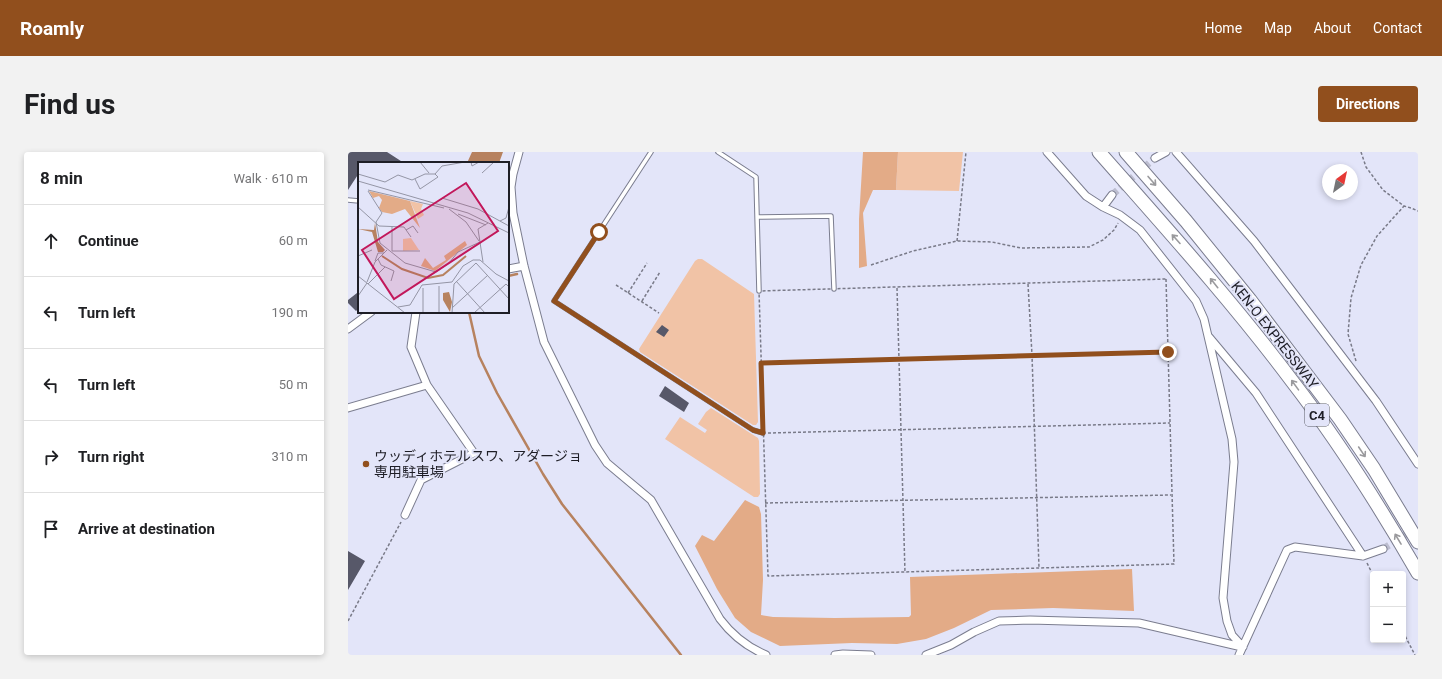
<!DOCTYPE html>
<html lang="en">
<head>
<meta charset="utf-8">
<style>
  :root { --surface:#fff; --page:#f2f2f2; --text:#202124; --muted:#757577; --line:#e0e0e0; --accent:#914f1d }
  body { margin:0; font-family:Roboto,"Noto Sans JP",sans-serif; background:var(--page); color:var(--text) }
  .controls { position:absolute; right:12px; bottom:12px; display:grid; overflow:hidden; border-radius:4px; box-shadow:0 2px 6px #0003 }
  .controls button { width:36px; height:36px; display:grid; place-items:center; padding:0; border:0; border-bottom:1px solid var(--line); background:var(--surface); color:var(--text); font:20px sans-serif }
  .compass { position:absolute; left:974px; top:12px; width:36px; height:36px; border-radius:50%; background:var(--surface); box-shadow:0 2px 6px #0003; rotate:33deg }
  .stop { position:absolute; width:12px; height:12px; margin:-9px; border:3px solid #914f1d; border-radius:50%; background:#fff }
  .stop.end { background:#914f1d; border-color:#fff; box-shadow:0 1px 4px #0008 }
  .list { margin:0; padding:0; list-style:none }
  h2 { display:flex; justify-content:space-between; align-items:center; height:52px; margin:0; padding:0 16px; font-size:17px }
  h2 small { font-size:13px; font-weight:400; color:var(--muted) }
  .list li { display:grid; grid-template-columns:26px 1fr auto; gap:12px; align-items:center; box-sizing:border-box; height:72px; padding:0 16px; border-top:1px solid var(--line) }
  .list b { display:block; font-size:15px; white-space:nowrap }
  .list em { font-size:13px; font-style:normal; color:var(--muted) }
  .icon { flex:none; width:22px; height:22px; fill:none; stroke:currentColor; stroke-width:2; stroke-linecap:round; stroke-linejoin:round }
  .map { position:relative; flex:none; width:1070px; height:503px; overflow:hidden; border-radius:4px }
  header { display:flex; align-items:center; gap:24px; box-sizing:border-box; height:56px; padding:0 20px; background:var(--accent); color:#fff }
  header strong { font-size:19px }
  nav { display:flex; gap:22px; margin-inline-start:auto; font-size:14px }
  .intro { display:flex; align-items:center; justify-content:space-between; box-sizing:border-box; height:96px; padding:0 24px }
  h1 { margin:0; font-size:28px }
  .button { padding:10px 18px; border-radius:4px; background:var(--accent); color:#fff; font-size:14px; font-weight:700 }
  main { display:flex; gap:24px; padding:0 24px }
  aside { flex:1; background:var(--surface); border-radius:4px; box-shadow:0 2px 6px #0003 }
  .map>svg:first-child { display:block }
  .green { fill:#f1c3a6 }
  .forest { fill:#e3ab87 }
  .water { fill:#b7825f }
  .lines { fill:none; stroke-linecap:round; stroke-linejoin:round }
  .stream { stroke:#b7825f; stroke-width:2.5 }
  .building { fill:#575869 }
  .minor-tunnel { stroke:#bcbdcf; stroke-width:7; stroke-dasharray:7 3.5; stroke-linecap:butt }
  .service-casing { stroke:#7b7d8f; stroke-width:5.5 }
  .minor-casing { stroke:#7b7d8f; stroke-width:9 }
  .motorway-casing { stroke:#7b7d8f; stroke-width:15 }
  .path { stroke:#797a88; stroke-width:1.5; stroke-dasharray:3 2; stroke-linecap:butt }
  .service { stroke:#fff; stroke-width:3.5 }
  .minor { stroke:#fff; stroke-width:7 }
  .motorway { stroke:#fff; stroke-width:13 }
  .oneway { stroke:#9a9a9d }
  .route { stroke:#914f1d; stroke-width:5 }
  .poi-dot { fill:#914f1d; stroke:#e3e5f9; stroke-width:1.5 }
  .labels { text-anchor:middle; stroke-width:4; stroke-linejoin:round; paint-order:stroke }
  .shield { fill:#e3e5f9; stroke:#595a65; stroke-width:1 }
  .shield-label { font-size:13px; font-weight:bold; fill:#1e1e26 }
  .street-label { font-size:14px; fill:#1e1e26; stroke:#e3e5f9 }
  .poi-label { font-size:14px; fill:#1e1e26; stroke:#e3e5f9; text-anchor:start }
  .inset-river { fill:none; stroke:#b7825f; stroke-width:2 }
  .inset-road { fill:none; stroke:#9495a5; stroke-width:1 }
  .view { fill:#c2185b; fill-opacity:0.15; stroke:#c2185b; stroke-width:2 }
  .inset-edge { fill:none; stroke:#1e1e26; stroke-width:2 }
</style>
</head>
<body>
<header>
<strong>Roamly</strong>
<nav><a>Home</a><a>Map</a><a>About</a><a>Contact</a></nav>
</header>
<div class="intro"><h1>Find us</h1><a class="button">Directions</a></div>
<main>
<aside>
<h2>8 min<small>Walk · 610 m</small></h2>
<ul class="list">
<li><svg class="icon" aria-label="ahead" viewBox="0 0 24 24"><path d="M12 20V5M6 11l6-6 6 6"/></svg><div><b>Continue</b></div><em>60 m</em></li>
<li><svg class="icon" aria-label="left" viewBox="0 0 24 24"><path d="M17 20v-9H6M10 6l-5 5 5 5"/></svg><div><b>Turn left</b></div><em>190 m</em></li>
<li><svg class="icon" aria-label="left" viewBox="0 0 24 24"><path d="M17 20v-9H6M10 6l-5 5 5 5"/></svg><div><b>Turn left</b></div><em>50 m</em></li>
<li><svg class="icon" aria-label="right" viewBox="0 0 24 24"><path d="M7 20v-9h11M14 6l5 5-5 5"/></svg><div><b>Turn right</b></div><em>310 m</em></li>
<li><svg class="icon" aria-label="arrive" viewBox="0 0 24 24"><path d="M6 21V4h12l-3 4 3 4H6"/></svg><div><b>Arrive at destination</b></div></li>
</ul>
</aside>
<div class="map">
<svg width="1070" height="503" viewBox="0 0 1070 503">
  <rect width="100%" height="100%" fill="#e3e5f9"/>
  <path class="green" d="M 550,0 L 615,0 L 611,39 L 548,38 Z
    M 350,107 L 354,107 L 406,142 L 410,270 L 408,273 L 405,273 L 292,200 L 291,197 L 347,109 Z
    M 363,256 L 410,286 L 411,289 L 412,342 L 410,345 L 406,345 L 317,287 L 332,265 L 357,281 L 359,278 L 350,272 L 358,260 Z"/>
  <path class="forest" d="M 515,0 L 550,0 L 548,38 L 525,38 L 515,61 L 519,114 L 511,116 L 511,67 Z
    M 397,348 L 411,355 L 413,362 L 415,428 L 413,463 L 425,465 L 487,466 L 561,465 L 563,463 L 562,425 L 784,417 L 786,459 L 705,456 L 643,458 L 606,476 L 578,487 L 549,492 L 504,491 L 432,494 L 403,480 L 387,466 L 369,437 L 347,394 L 354,383 L 366,389 Z"/>
  <path class="water" d="M 124,0 L 155,0 L 151,11 L 119,11 Z"/>
  <g class="lines">
    <path class="stream" d="M 160,124 L 169,122
      M 121,160 L 131,204 L 149,241 L 195,322 L 214,352 L 333,503"/>
  </g>
  <path class="building" d="M 0,0 L 39,0 L 56,11 L 11,11 L 11,21 L 0,38 Z
    M 9,141 L 11,143 L 11,156 L 8,159 L 0,151 L 0,148 Z
    M 314,173 L 321,178 L 316,185 L 308,180 Z
    M 317,234 L 341,251 L 336,260 L 311,244 Z
    M 0,399 L 17,409 L 0,438 Z"/>
  <g class="lines">
    <path class="minor-tunnel" d="M 764,43 L 807,6
      M 1035,397 L 1070,375"/>
    <g class="service-casing">
      <path id="service" d="M 303,0 L 206,149 L 405,278 L 415,281
        M 370,0 L 408,25 L 411,139
        M 0,48 L 11,49
        M 409,65 L 483,64 L 486,137"/>
    </g>
    <g class="minor-casing">
      <path id="minor" d="M 171,0 L 165,22 L 163,35 L 165,61 L 176,114 L 196,190 L 247,293 L 259,311 L 303,348 L 372,467 C 384,483 399,495 418,503
        M 699,0 L 738,44 L 755,55 L 772,63 L 792,78 L 848,149 L 856,167 L 884,287 L 886,310 L 875,446 L 879,469 L 884,483 L 895,495
        M 828,0 L 906,89 L 1028,249 L 1070,312
        M 807,6 L 818,0
        M 755,55 L 764,43
        M 160,117 L 176,114
        M 0,177 L 23,160
        M 861,185 L 908,241 L 1015,404
        M 0,256 L 79,233
        M 57,363 L 73,328 L 126,301 L 79,233 L 63,195 L 68,160
        M 487,503 L 495,502 L 523,503
        M 578,503 L 603,493 L 626,480 L 651,469 L 682,468 L 791,471 L 894,495
        M 891,503 L 939,398 L 947,395 L 1015,404 L 1035,397"/>
    </g>
    <g class="motorway-casing">
      <path id="motorway" d="M 751,0 C 817,75 884,149 944,229 C 991,290 1032,355 1070,421
        M 778,0 L 838,69 L 902,148 L 992,267 L 1026,317 L 1070,390"/>
    </g>
    <path class="path" d="M 1013,0 L 1018,15 L 1035,38 L 1056,54 L 1063,56 L 1070,59
      M 609,89 L 618,0
      M 523,113 L 565,99 L 609,89 L 644,90 L 673,96 L 741,95 L 755,88 L 766,78 L 770,71
      M 818,127 L 826,412 L 420,424 L 411,139 Z
      M 680,132 L 684,203 L 691,416
      M 268,133 L 311,161
      M 549,136 L 557,421
      M 280,141 L 299,111
      M 294,149 L 312,120
      M 1008,209 L 1000,182 L 1003,146 L 1013,113 L 1029,84 L 1056,54
      M 413,211 L 820,200
      M 420,281 L 822,271
      M 417,351 L 823,343
      M 1019,411 L 1025,423
      M 0,469 L 53,370
      M 1055,480 L 1067,503"/>
    <use href="#service" class="service"/>
    <use href="#minor" class="minor"/>
    <use href="#motorway" class="motorway"/>
  </g>
  <defs><path id="oneway-shaft" d="M-6 0H5M1.5-3L5.5 0L1.5 3" fill="none" stroke-width="1.6" stroke-linecap="round" stroke-linejoin="round"/></defs>
  <g class="oneway">
    <use href="#oneway-shaft" transform="translate(804 29) rotate(49)"/>
    <use href="#oneway-shaft" transform="translate(828 87) rotate(-132)"/>
    <use href="#oneway-shaft" transform="translate(866 131) rotate(-129)"/>
    <use href="#oneway-shaft" transform="translate(947 233) rotate(-126)"/>
    <use href="#oneway-shaft" transform="translate(1014 300) rotate(56)"/>
    <use href="#oneway-shaft" transform="translate(1050 387) rotate(-121)"/>
  </g>
  <g class="lines">
    <path class="route" d="M 251,80 L 206,149 L 405,278 L 415,281 L 413,211 L 820,200"/>
  </g>
  <circle class="poi-dot" cx="18" cy="312" r="4"/>
  <g class="labels">
    <rect class="shield" x="957" y="252" width="24" height="22" rx="3"/>
    <g class="shield-label">
      <text x="969" y="268">C4</text>
    </g>
    <g class="street-label">
      <text transform="translate(927 183) rotate(52)" y="5">KEN-O EXPRESSWAY</text>
    </g>
    <g class="poi-label">
      <text x="26" y="309">ウッディホテルスワ、アダージョ<tspan x="26" dy="16">専用駐車場</tspan></text>
    </g>
  </g>
  <g transform="translate(10 10)">
    <rect width="151" height="151" fill="#e3e5f9"/>
    <path d="M 52,39 L 65,42 L 63,47 L 66,53 L 60,57 ZM 53,76 L 61,88 L 45,89 L 45,77 Z" fill="#f1c3a6"/>
    <path d="M 11,29 L 52,39 L 62,66 L 47,47 L 34,52 L 24,50 L 21,46 L 24,38 L 21,34 L 15,36 ZM 107,79 L 109,83 L 77,109 L 63,104 L 67,96 L 75,106 L 88,98 L 86,94 Z" fill="#e3ab87"/>
    <path d="M 17,61 L 20,80 L 27,88 L 25,90 L 20,90 L 14,70 L 0,67 L 16,68 ZM 91,130 L 94,140 L 92,150 L 85,138 L 85,131 Z" fill="#b7825f"/>
    <path class="inset-river" d="M 24,94 L 44,107 L 70,116 L 85,113 L 108,94"/>
    <path class="inset-road" d="M 62,0 L 71,11M 113,0 L 114,4 L 121,0M 124,11 L 136,0M 0,12 L 27,20 L 40,13 L 54,18 L 67,12 L 77,12M 57,17 L 62,27 L 80,15 L 77,12 L 84,4 L 107,0M 0,19 L 110,51 L 151,71M 10,28 L 86,46M 10,29 L 24,51 L 18,60 L 22,81 L 47,101 L 78,110 L 91,101 L 100,90 L 122,80M 83,38 L 84,36 L 120,47 L 151,64M 0,45 L 21,64 L 46,65 L 53,75M 91,47 L 108,60 L 121,79M 100,52 L 128,63M 142,59 L 148,56 L 151,45M 34,65 L 34,89 L 62,89M 48,68 L 55,64 L 60,71M 0,94 L 14,88M 20,97 L 23,103 L 36,109 L 33,119M 17,99 L 20,91 L 26,91M 125,100 L 120,67 L 130,61M 0,114 L 47,151M 98,119 L 127,151M 9,120 L 17,100 L 29,88M 10,122 L 27,105M 0,134 L 9,121M 40,145 L 52,143 L 64,123 L 94,120 L 105,104 L 115,98 L 122,98 L 138,112 L 151,119M 94,146 L 130,113M 65,151 L 65,126M 81,151 L 81,124M 94,151 L 96,122 L 118,101 L 151,137M 116,151 L 148,122 L 151,125"/>
    <path class="view" d="M 108,21 L 140,69 L 36,137 L 4,88 Z"/>
    <rect width="151" height="151" class="inset-edge"/>
  </g>
</svg>
<div class="controls">
<button>+</button>
<button>−</button>
</div>
<svg class="compass" viewBox="-18 -18 36 36"><path d="M0-13l5 13h-10z" fill="#e53935"/><path d="M0 13l5-13h-10z" fill="#757577"/></svg>
<div class="stop" style="left:251px;top:80px"></div>
<div class="stop end" style="left:820px;top:200px"></div>
</div>
</main>
</body>
</html>
